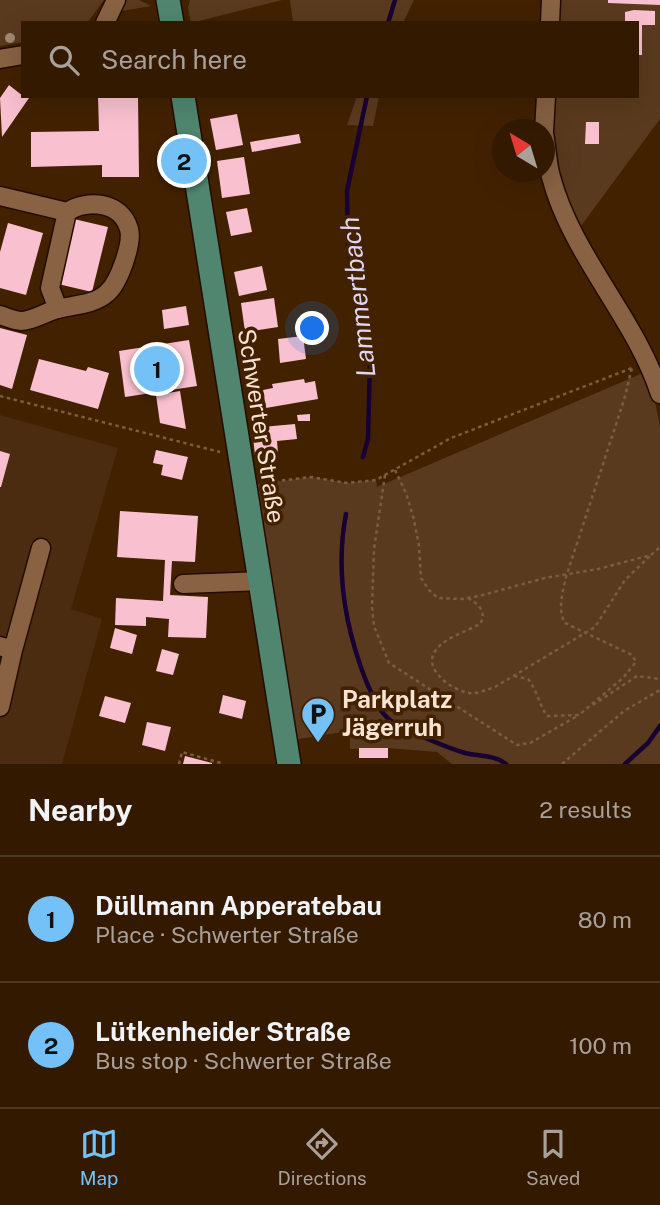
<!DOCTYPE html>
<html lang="en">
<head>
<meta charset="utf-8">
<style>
  :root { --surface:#321900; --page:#3d260f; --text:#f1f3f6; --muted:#a8a099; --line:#4d3822; --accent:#73c1f6 }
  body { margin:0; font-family:"Public Sans",sans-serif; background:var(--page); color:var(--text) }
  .compass { position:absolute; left:492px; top:119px; width:63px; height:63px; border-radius:50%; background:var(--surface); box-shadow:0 7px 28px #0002; rotate:322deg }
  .you { position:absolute; left:313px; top:329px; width:24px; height:24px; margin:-18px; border:5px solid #fff; border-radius:50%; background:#1a73e8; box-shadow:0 0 0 10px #1a73e833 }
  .badge { display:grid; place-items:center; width:46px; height:46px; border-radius:50%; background:var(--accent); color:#111; font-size:23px; font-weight:700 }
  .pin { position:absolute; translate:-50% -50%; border:4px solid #fff; box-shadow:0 2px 7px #0006 }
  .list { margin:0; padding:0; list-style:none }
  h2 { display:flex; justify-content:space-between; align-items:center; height:91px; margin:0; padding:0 28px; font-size:30px }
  h2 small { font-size:23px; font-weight:400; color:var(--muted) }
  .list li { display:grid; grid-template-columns:46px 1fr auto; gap:21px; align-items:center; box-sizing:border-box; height:126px; padding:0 28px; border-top:2px solid var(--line) }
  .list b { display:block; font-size:26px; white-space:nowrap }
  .list p { margin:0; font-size:23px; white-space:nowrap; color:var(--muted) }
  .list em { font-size:23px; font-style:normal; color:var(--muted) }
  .icon { flex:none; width:38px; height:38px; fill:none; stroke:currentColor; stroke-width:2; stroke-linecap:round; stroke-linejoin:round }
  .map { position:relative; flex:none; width:660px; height:764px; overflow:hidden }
  .search { position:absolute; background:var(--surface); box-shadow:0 7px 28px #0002; left:21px; right:21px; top:21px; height:77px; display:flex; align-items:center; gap:18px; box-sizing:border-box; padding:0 24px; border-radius:0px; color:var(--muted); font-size:26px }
  .sheet { height:343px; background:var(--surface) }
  nav { display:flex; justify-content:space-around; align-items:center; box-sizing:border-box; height:98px; border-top:2px solid var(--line); background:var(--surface); font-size:19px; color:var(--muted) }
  nav a { display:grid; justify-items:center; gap:4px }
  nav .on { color:var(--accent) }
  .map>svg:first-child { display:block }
  .built { fill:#4b2c10 }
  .green { fill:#5a3a1e }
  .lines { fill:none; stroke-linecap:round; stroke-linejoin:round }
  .stream { stroke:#180032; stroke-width:4.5 }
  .building { fill:#f9c1d0 }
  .minor-casing { stroke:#240c00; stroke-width:21 }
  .major-casing { stroke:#240c00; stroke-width:26 }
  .path { stroke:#7a5d40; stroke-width:2.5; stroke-dasharray:3.5 3.5; stroke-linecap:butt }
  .minor { stroke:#886243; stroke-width:18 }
  .major { stroke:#50866f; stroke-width:23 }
  .tree { fill:#a4876e }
  .labels { text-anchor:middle; stroke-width:7; stroke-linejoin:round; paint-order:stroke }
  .street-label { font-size:24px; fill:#f8e2d1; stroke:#422100 }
  .poi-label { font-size:24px; font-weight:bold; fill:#f8e2d1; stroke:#422100; text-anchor:start }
  .water-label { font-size:26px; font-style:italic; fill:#dfd6f1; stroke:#422100 }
</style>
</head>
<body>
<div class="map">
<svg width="660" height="764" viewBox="0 0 660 764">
  <rect width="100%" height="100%" fill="#422100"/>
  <path class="built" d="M 0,415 L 118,448 L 71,609 L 102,619 L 62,764 L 0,764 Z"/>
  <path class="green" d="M 0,0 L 104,0 L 87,23 L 23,23 L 23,42 L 0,46 Z
    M 126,0 L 139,0 L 151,6 L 121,11 Z
    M 190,0 L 282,0 L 191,23 L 188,8 Z
    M 290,0 L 414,0 L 403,23 L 293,23 Z
    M 551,0 L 660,0 L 660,119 L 575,234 L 563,210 L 546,96 L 637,96 L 637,23 L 550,23 Z
    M 357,96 L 379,96 L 373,126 L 347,125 Z
    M 643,373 L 653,391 L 660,427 L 660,764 L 452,764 L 437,752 L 388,748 L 350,749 L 350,731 L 285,741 L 244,486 L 311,477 L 347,483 L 376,480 L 377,487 Z"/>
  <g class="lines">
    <path class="stream" d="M 388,23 L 395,0
      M 363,457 L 368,439 L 370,361 L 348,248 L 347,191 L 367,96
      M 346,514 C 335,571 345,627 366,681 C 373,696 380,716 396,724 C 418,735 442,746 465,753 C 478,756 495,755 506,764
      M 625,764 L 648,743 L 660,726"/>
  </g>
  <path class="building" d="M 608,0 L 660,0 L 660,5 L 608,3 Z
    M 634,10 L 655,11 L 655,25 L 642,25 L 642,55 L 637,55 L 637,23 L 625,23 L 625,12 Z
    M 9,85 L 23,96 L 29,98 L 2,137 L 0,98 Z
    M 98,96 L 138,96 L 139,177 L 102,177 L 102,165 L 31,167 L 31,132 L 99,131 Z
    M 237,114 L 243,145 L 216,150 L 210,119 Z
    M 586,122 L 599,122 L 599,144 L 585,144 Z
    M 299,134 L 301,143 L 252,152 L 250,142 Z
    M 244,157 L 250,194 L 222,198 L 217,161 Z
    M 247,208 L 252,232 L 231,236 L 226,212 Z
    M 74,219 L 108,227 L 92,292 L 58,284 Z
    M 8,223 L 43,233 L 26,295 L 0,288 L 0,252 Z
    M 262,266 L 267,290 L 239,296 L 234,272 Z
    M 274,298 L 278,327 L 245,332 L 241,303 Z
    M 186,306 L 189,325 L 164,329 L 162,310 Z
    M 0,328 L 27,335 L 12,389 L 0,385 Z
    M 303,336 L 306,359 L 280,363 L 278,339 Z
    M 189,340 L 197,386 L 125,397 L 119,351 Z
    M 39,359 L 86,371 L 88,367 L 109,373 L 98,409 L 30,390 Z
    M 304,379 L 305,383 L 315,381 L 318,399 L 266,408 L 263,390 L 273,388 L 272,384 Z
    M 180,391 L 186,429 L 160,423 L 156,395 Z
    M 310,414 L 310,421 L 298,421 L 297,415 Z
    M 295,424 L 297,439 L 277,441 L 278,453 L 255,455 L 252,428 Z
    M 156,450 L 188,457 L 182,480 L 161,475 L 163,465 L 153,463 Z
    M 0,451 L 10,454 L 1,487 L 0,487 Z
    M 120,511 L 198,516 L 195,562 L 172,561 L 170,595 L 208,597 L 206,638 L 168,637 L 169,619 L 146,617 L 146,626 L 115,625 L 116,598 L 163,601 L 165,560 L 117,557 Z
    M 115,628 L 137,635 L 132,654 L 110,648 Z
    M 162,649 L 179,654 L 173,675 L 156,671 Z
    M 223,695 L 246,701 L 242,719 L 219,713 Z
    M 105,696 L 131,703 L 125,723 L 99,716 Z
    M 147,722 L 171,727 L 165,751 L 142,745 Z
    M 359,748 L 388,748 L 388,758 L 359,758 Z
    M 185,756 L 212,763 L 212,764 L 183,764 Z"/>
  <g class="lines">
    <g class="minor-casing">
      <path id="minor" d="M 105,23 L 116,0
        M 550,23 L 551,0
        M 0,59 L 23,55
        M 544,131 L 546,96
        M 544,134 C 547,148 547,163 551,177 C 572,256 635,317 660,394
        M 0,196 L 67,212
        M 0,315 C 6,317 15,321 21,321 C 32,321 46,312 57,309 C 73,305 94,305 107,293 C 119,283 133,243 129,229 C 121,201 87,199 67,212 L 50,288 L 58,309
        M 183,584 L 260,581
        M 0,646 L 13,650 L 0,707
        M 13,650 L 41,548"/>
    </g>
    <g class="major-casing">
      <path id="major" d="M 168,0 L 172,23
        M 183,96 L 289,764"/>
    </g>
    <path class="path" d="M 0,396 L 220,452
      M 395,470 L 406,493 L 414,520 L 419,546 L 421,578 L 429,590 L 438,598 L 462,599 L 479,596 L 545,578 L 598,569 L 651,555 L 660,547
      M 385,475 L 374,549 L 372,607 L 374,626 L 389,663 L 517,745 L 530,743 L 579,715
      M 261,483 L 311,477 L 347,483 L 376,480 L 451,438 L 632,368
      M 468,598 C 479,604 487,612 480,624 C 466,632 442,638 434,653 C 424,671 454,691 469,693 C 478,694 486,690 495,687 L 595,627 L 625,580 L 651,555
      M 514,676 L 528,679 C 537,690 539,704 547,716 L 579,715 L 623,678 L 636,662 L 632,655 L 565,623 C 557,611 563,590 566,577 L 624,400 L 632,368
      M 593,705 L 637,676 L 660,679
      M 179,764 L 182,752 L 221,763
      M 562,764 L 624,711 L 660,690"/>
    <use href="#minor" class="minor"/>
    <use href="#major" class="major"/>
  </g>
  <circle class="tree" cx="10" cy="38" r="5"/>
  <defs>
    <g id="parking-pin" transform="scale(1.75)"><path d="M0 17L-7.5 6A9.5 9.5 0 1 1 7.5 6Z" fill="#73c1f6" stroke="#422100"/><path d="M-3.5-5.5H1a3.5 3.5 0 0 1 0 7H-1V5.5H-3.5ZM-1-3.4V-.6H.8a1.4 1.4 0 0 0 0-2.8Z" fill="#111"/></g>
  </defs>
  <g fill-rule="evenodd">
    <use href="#parking-pin" x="318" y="714"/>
  </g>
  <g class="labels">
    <g class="street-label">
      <text transform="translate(261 426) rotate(81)" y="8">Schwerter Straße</text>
    </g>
    <g class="poi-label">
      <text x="342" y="708">Parkplatz<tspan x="342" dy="28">Jägerruh</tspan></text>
    </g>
    <g class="water-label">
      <text transform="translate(358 297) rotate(-96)" y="9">Lammertbach</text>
    </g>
  </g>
</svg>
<svg class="compass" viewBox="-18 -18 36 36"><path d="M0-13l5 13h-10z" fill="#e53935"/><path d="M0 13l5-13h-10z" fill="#a8a099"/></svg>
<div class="you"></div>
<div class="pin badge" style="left:157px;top:369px">1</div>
<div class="pin badge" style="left:184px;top:161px">2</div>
<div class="search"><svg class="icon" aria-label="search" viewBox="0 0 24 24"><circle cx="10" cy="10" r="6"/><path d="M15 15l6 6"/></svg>Search here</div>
</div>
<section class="sheet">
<h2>Nearby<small>2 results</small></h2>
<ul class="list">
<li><span class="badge">1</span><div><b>Düllmann Apperatebau</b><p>Place · Schwerter Straße</p></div><em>80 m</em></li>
<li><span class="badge">2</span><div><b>Lütkenheider Straße</b><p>Bus stop · Schwerter Straße</p></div><em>100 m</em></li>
</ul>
</section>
<nav>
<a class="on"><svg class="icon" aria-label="map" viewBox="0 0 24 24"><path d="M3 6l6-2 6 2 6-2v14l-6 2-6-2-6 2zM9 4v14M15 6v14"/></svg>Map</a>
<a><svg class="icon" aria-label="directions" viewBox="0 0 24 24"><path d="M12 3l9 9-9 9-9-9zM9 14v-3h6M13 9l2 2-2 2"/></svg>Directions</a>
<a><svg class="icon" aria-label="saved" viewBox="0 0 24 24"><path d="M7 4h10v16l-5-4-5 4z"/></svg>Saved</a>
</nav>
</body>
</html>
